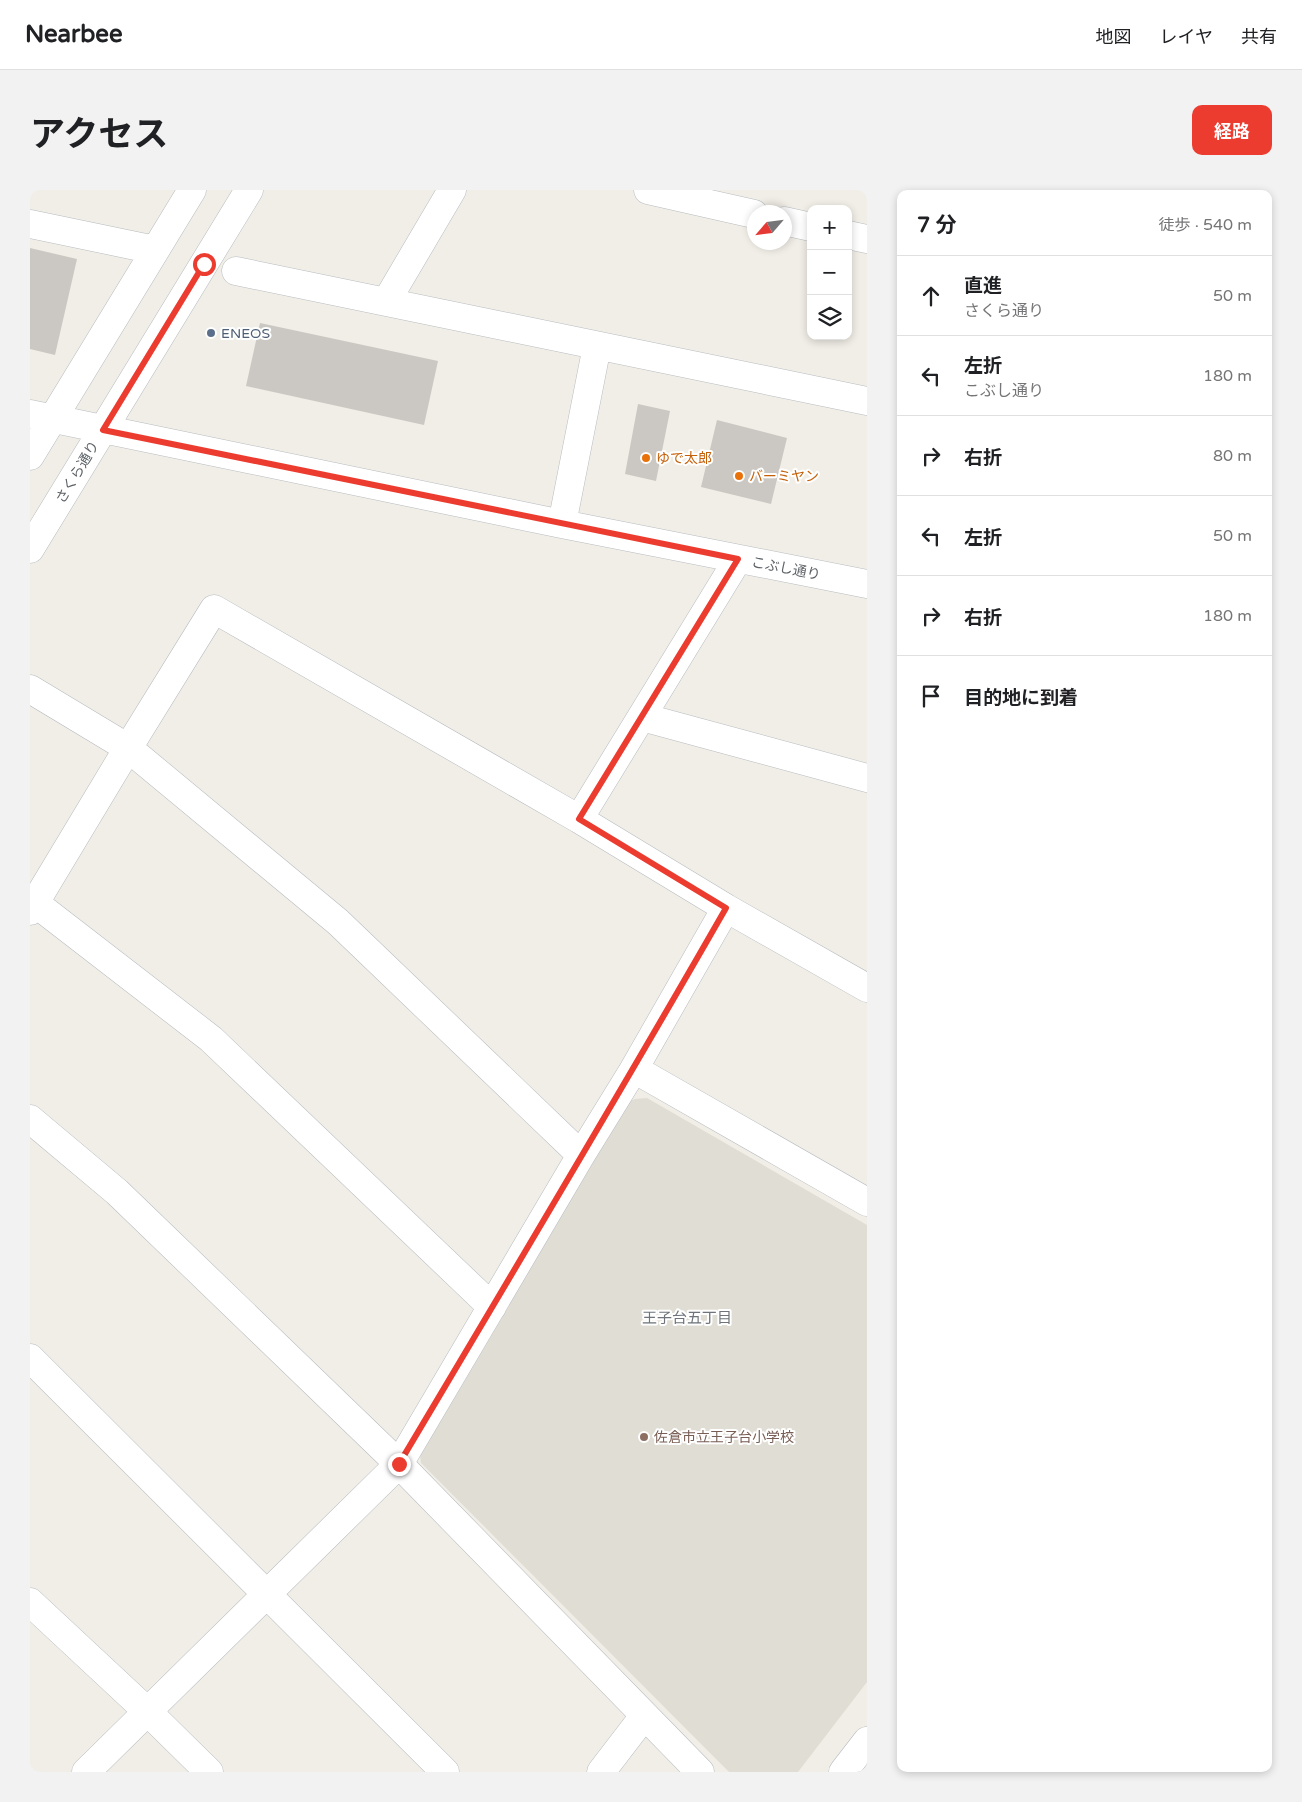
<!DOCTYPE html>
<html lang="ja">
<head>
<meta charset="utf-8">
<style>
  :root { --surface:#fff; --page:#f2f2f2; --text:#202124; --muted:#757577; --line:#e0e0e0; --accent:#ec3c30 }
  body { margin:0; font-family:"Varela Round","Noto Sans JP",sans-serif; background:var(--page); color:var(--text) }
  .controls { position:absolute; right:15px; top:15px; display:grid; overflow:hidden; border-radius:10px; box-shadow:0 2px 8px #0003 }
  .controls button { width:45px; height:45px; display:grid; place-items:center; padding:0; border:0; border-bottom:1px solid var(--line); background:var(--surface); color:var(--text); font:25px sans-serif }
  .compass { position:absolute; left:717px; top:15px; width:45px; height:45px; border-radius:50%; background:var(--surface); box-shadow:0 2px 8px #0003; rotate:242deg }
  .stop { position:absolute; width:15px; height:15px; margin:-11px; border:4px solid #ec3c30; border-radius:50%; background:#fff }
  .stop.end { background:#ec3c30; border-color:#fff; box-shadow:0 1px 5px #0008 }
  .list { margin:0; padding:0; list-style:none }
  h2 { display:flex; justify-content:space-between; align-items:center; height:65px; margin:0; padding:0 20px; font-size:21px }
  h2 small { font-size:16px; font-weight:400; color:var(--muted) }
  .list li { display:grid; grid-template-columns:32px 1fr auto; gap:15px; align-items:center; box-sizing:border-box; height:80px; padding:0 20px; border-top:1px solid var(--line) }
  .list b { display:block; font-size:19px; white-space:nowrap }
  .list p { margin:0; font-size:16px; white-space:nowrap; color:var(--muted) }
  .list em { font-size:16px; font-style:normal; color:var(--muted) }
  .icon { flex:none; width:28px; height:28px; fill:none; stroke:currentColor; stroke-width:2; stroke-linecap:round; stroke-linejoin:round }
  .map { position:relative; flex:none; width:837px; height:1582px; overflow:hidden; border-radius:10px }
  header { display:flex; align-items:center; gap:30px; box-sizing:border-box; height:70px; padding:0 25px; background:var(--surface); border-bottom:1px solid var(--line) }
  header strong { font-size:24px }
  nav { display:flex; gap:28px; margin-inline-start:auto; font-size:18px }
  .intro { display:flex; align-items:center; justify-content:space-between; box-sizing:border-box; height:120px; padding:0 30px }
  h1 { margin:0; font-size:35px }
  .button { padding:12px 22px; border-radius:10px; background:var(--accent); color:#fff; font-size:18px; font-weight:700 }
  main { display:flex; gap:30px; padding:0 30px }
  aside { flex:1; background:var(--surface); border-radius:10px; box-shadow:0 2px 8px #0003 }
  .map>svg:first-child { display:block }
  .education { fill:#e0ddd4 }
  .building { fill:#cbc8c3 }
  .lines { fill:none; stroke-linecap:round; stroke-linejoin:round }
  .minor-casing { stroke:#b8bbc0; stroke-width:29 }
  .minor { stroke:#fff; stroke-width:28 }
  .route { stroke:#ec3c30; stroke-width:6 }
  .service-dot { fill:#5c6f8a; stroke:#fff; stroke-width:2 }
  .food-dot { fill:#e8710a; stroke:#fff; stroke-width:2 }
  .education-dot { fill:#8d6e63; stroke:#fff; stroke-width:2 }
  .labels { text-anchor:middle; stroke-width:4; stroke-linejoin:round; paint-order:stroke }
  .service-label { font-size:14px; fill:#4e5e75; stroke:#fff; text-anchor:start }
  .food-label { font-size:14px; fill:#c56008; stroke:#fff; text-anchor:start }
  .street-label { font-size:14px; fill:#5d6267; stroke:#fff }
  .education-label { font-size:14px; fill:#785e54; stroke:#fff; text-anchor:start }
  .neighbourhood-label { font-size:15px; fill:#6e7479; stroke:#fff }
</style>
</head>
<body>
<header>
<strong>Nearbee</strong>
<nav><a>地図</a><a>レイヤ</a><a>共有</a></nav>
</header>
<div class="intro"><h1>アクセス</h1><a class="button">経路</a></div>
<main>
<div class="map">
<svg width="837" height="1582" viewBox="0 0 837 1582">
  <rect width="100%" height="100%" fill="#f0eee6"/>
  <path class="education" d="M 617,908 L 837,1035 L 837,1492 L 768,1582 L 699,1582 L 391,1273 L 389,1255 L 595,913 L 605,909 Z"/>
  <path class="building" d="M 0,58 L 47,69 L 25,165 L 0,159 Z
    M 230,133 L 408,171 L 394,235 L 216,196 Z
    M 608,214 L 640,221 L 626,291 L 595,284 Z
    M 687,230 L 757,248 L 741,314 L 671,297 Z"/>
  <g class="lines">
    <g class="minor-casing">
      <path id="minor" d="M 618,0 L 724,24
        M 754,31 L 781,37
        M 0,34 L 125,60
        M 818,45 L 837,49
        M 206,81 L 837,211
        M 356,112 L 422,0
        M 0,224 L 532,334 L 837,394
        M 0,266 L 162,0
        M 532,334 L 567,156
        M 0,359 L 219,0
        M 0,499 L 98,558 L 308,732 L 551,965
        M 612,527 L 837,588
        M 549,629 L 708,369
        M 5,713 L 181,849 L 462,1117
        M 0,721 L 98,558 L 184,419 L 549,629 L 696,718 L 837,798
        M 604,879 L 837,1012
        M 0,929 L 87,1002 L 369,1274 L 670,1582
        M 0,1168 L 415,1582
        M 0,1412 L 118,1522 L 179,1582
        M 56,1582 L 369,1274 L 551,965 L 604,879 L 696,718
        M 571,1582 L 614,1526
        M 813,1582 L 837,1551"/>
    </g>
    <use href="#minor" class="minor"/>
  </g>
  <g class="lines">
    <path class="route" d="M 174,74 L 73,240 L 708,369 L 549,629 L 696,718 C 589,905 479,1089 369,1274"/>
  </g>
  <circle class="service-dot" cx="181" cy="143" r="5"/>
  <g class="food-dot">
    <circle cx="616" cy="268" r="5"/>
    <circle cx="709" cy="286" r="5"/>
  </g>
  <circle class="education-dot" cx="614" cy="1247" r="5"/>
  <g class="labels">
    <g class="service-label">
      <text x="191" y="148">ENEOS</text>
    </g>
    <g class="food-label">
      <text x="626" y="273">ゆで太郎</text>
      <text x="719" y="291">バーミヤン</text>
    </g>
    <g class="street-label">
      <text transform="translate(47 282) rotate(-59)" y="5">さくら通り</text>
      <text transform="translate(756 378) rotate(11)" y="5">こぶし通り</text>
    </g>
    <g class="education-label">
      <text x="624" y="1252">佐倉市立王子台小学校</text>
    </g>
    <g class="neighbourhood-label">
      <text x="657" y="1133">王子台五丁目</text>
    </g>
  </g>
</svg>
<div class="controls">
<button>+</button>
<button>−</button>
<button><svg class="icon" aria-label="layers" viewBox="0 0 24 24"><path d="M12 4l9 5-9 5-9-5zM3 14l9 5 9-5"/></svg></button>
</div>
<svg class="compass" viewBox="-18 -18 36 36"><path d="M0-13l5 13h-10z" fill="#e53935"/><path d="M0 13l5-13h-10z" fill="#757577"/></svg>
<div class="stop" style="left:174px;top:74px"></div>
<div class="stop end" style="left:369px;top:1274px"></div>
</div>
<aside>
<h2>7 分<small>徒歩 · 540 m</small></h2>
<ul class="list">
<li><svg class="icon" aria-label="ahead" viewBox="0 0 24 24"><path d="M12 20V5M6 11l6-6 6 6"/></svg><div><b>直進</b><p>さくら通り</p></div><em>50 m</em></li>
<li><svg class="icon" aria-label="left" viewBox="0 0 24 24"><path d="M17 20v-9H6M10 6l-5 5 5 5"/></svg><div><b>左折</b><p>こぶし通り</p></div><em>180 m</em></li>
<li><svg class="icon" aria-label="right" viewBox="0 0 24 24"><path d="M7 20v-9h11M14 6l5 5-5 5"/></svg><div><b>右折</b></div><em>80 m</em></li>
<li><svg class="icon" aria-label="left" viewBox="0 0 24 24"><path d="M17 20v-9H6M10 6l-5 5 5 5"/></svg><div><b>左折</b></div><em>50 m</em></li>
<li><svg class="icon" aria-label="right" viewBox="0 0 24 24"><path d="M7 20v-9h11M14 6l5 5-5 5"/></svg><div><b>右折</b></div><em>180 m</em></li>
<li><svg class="icon" aria-label="arrive" viewBox="0 0 24 24"><path d="M6 21V4h12l-3 4 3 4H6"/></svg><div><b>目的地に到着</b></div></li>
</ul>
</aside>
</main>
</body>
</html>
